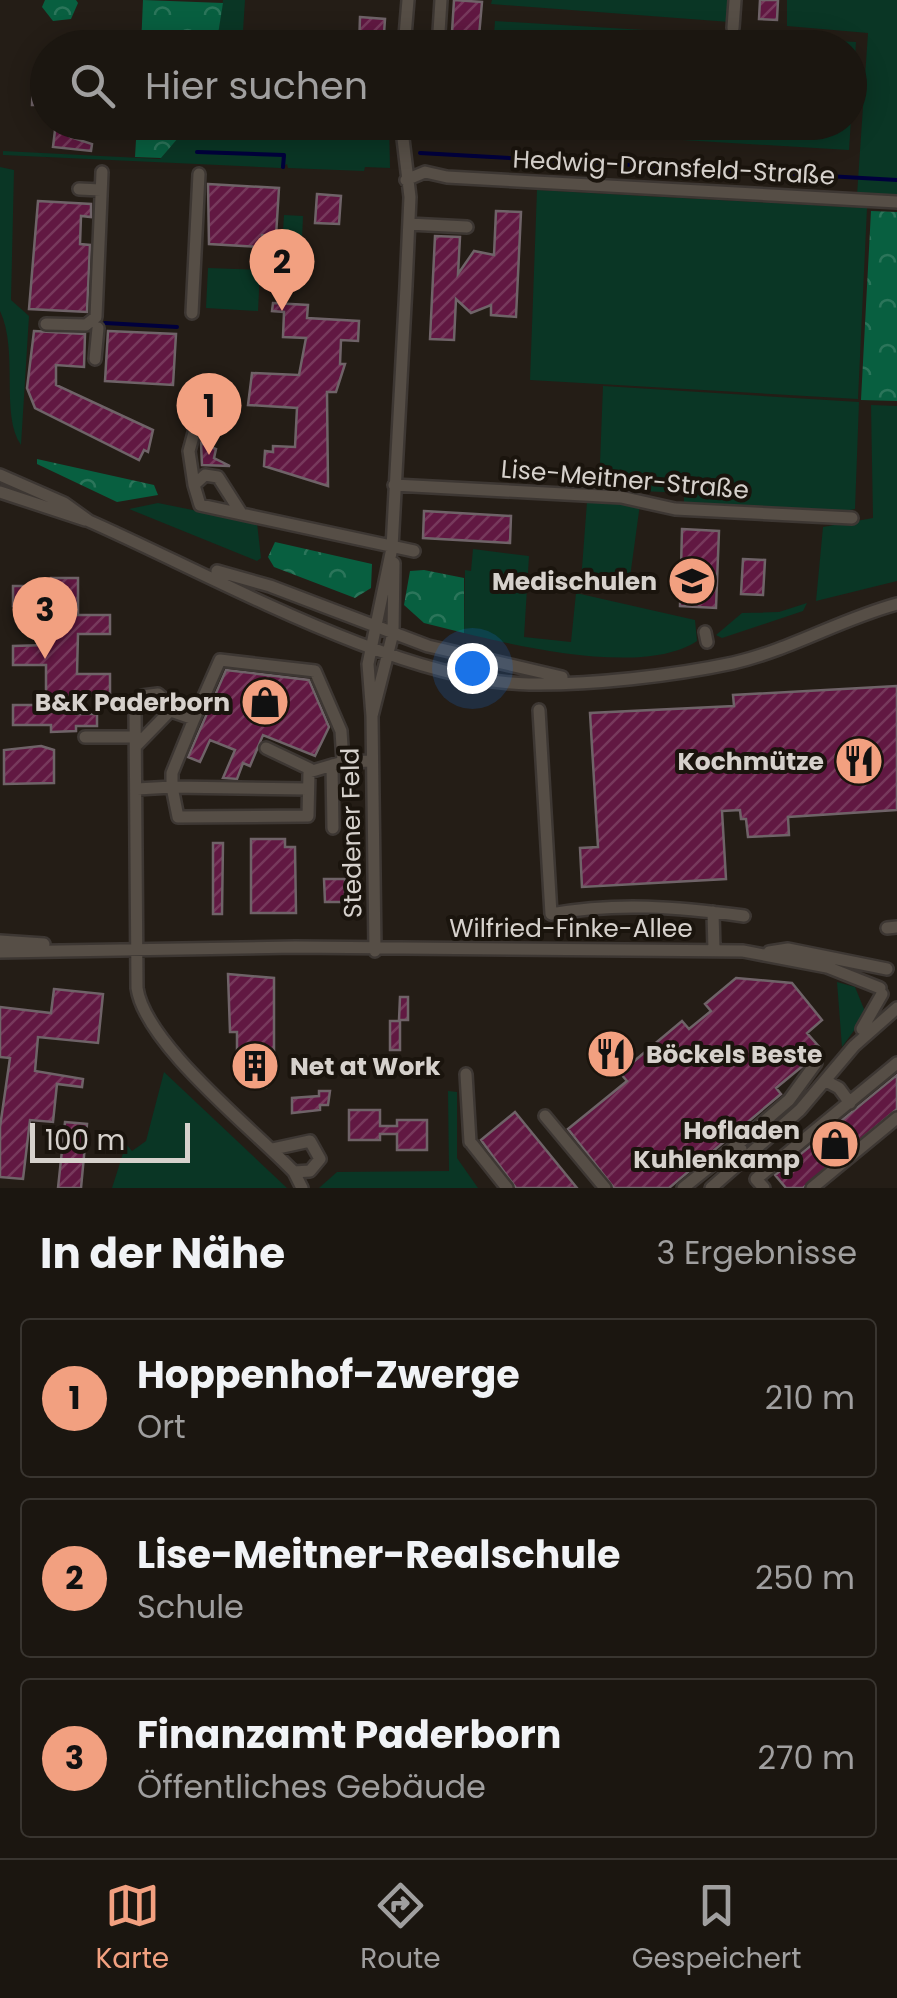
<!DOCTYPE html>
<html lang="de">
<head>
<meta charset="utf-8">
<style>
  :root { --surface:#1b1610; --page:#241f19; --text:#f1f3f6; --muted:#a09f9f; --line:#393530; --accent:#f2a080 }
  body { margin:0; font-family:Poppins,sans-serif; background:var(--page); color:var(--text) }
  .scale { position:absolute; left:30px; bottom:25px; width:160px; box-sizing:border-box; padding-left:10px; border:5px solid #d6d1cc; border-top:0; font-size:28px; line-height:35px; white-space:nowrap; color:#d6d1cc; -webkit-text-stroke:8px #1a140d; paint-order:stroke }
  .you { position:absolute; left:472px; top:668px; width:35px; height:35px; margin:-25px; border:8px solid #fff; border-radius:50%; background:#1a73e8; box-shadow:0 0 0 15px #1a73e833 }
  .badge { display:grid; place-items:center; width:65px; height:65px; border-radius:50%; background:var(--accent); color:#111; font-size:32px; font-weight:700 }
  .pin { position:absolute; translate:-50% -82px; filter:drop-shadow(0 2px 5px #0008) }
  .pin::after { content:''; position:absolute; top:52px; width:35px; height:30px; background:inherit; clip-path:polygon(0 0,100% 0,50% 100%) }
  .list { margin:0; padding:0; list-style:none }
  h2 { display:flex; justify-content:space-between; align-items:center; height:130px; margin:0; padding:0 40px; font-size:42px }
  h2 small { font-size:32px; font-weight:400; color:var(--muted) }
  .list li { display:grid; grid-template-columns:65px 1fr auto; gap:30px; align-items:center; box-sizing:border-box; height:160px; margin:0 20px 20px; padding:0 20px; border:2px solid var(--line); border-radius:10px }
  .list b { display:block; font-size:38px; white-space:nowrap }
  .list p { margin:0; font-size:32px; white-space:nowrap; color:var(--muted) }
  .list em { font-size:32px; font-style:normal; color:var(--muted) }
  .icon { flex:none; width:55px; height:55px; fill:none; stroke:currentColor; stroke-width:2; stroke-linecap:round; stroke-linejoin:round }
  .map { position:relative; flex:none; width:897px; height:1188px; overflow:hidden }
  .search { position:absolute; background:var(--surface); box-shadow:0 5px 25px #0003; left:30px; right:30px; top:30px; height:110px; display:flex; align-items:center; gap:25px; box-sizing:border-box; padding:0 35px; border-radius:55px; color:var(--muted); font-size:38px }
  .sheet { height:670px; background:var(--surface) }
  nav { display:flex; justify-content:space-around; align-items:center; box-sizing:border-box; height:140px; border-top:2px solid var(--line); background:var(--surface); font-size:28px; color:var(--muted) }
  nav a { display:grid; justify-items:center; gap:5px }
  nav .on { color:var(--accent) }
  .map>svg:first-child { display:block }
  .green { fill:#0a3625 }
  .forest { fill:url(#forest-crowns) }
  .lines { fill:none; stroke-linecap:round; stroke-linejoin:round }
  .stream { stroke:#00003c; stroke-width:4 }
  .building { fill:url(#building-hatch); stroke:#6f6368; stroke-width:2.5 }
  .minor-casing { stroke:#3d3733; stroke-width:16 }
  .minor { stroke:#564e46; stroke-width:11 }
  .labels { text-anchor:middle; stroke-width:8; stroke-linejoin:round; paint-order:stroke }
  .street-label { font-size:25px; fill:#d6d1cc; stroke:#1a140d }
  .poi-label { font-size:25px; font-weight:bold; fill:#d6d1cc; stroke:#1a140d; text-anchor:end }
</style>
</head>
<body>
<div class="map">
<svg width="897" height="1188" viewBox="0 0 897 1188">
  <defs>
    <pattern id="forest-crowns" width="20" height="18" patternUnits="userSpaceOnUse" patternTransform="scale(2.5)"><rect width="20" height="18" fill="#085f40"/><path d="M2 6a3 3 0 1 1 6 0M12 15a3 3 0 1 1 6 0" fill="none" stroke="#2b755a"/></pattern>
    <pattern id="building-hatch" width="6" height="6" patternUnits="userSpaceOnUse" patternTransform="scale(2.5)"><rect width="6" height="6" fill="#611842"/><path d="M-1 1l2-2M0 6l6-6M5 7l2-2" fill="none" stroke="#77395c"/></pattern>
  </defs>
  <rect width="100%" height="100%" fill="#241d16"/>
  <path class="green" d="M 223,0 L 245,0 L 242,47 L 216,47 Z
    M 492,0 L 731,0 L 730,22 L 491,4 Z
    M 787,0 L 897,0 L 897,198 L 857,195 L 868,33 L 787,26 Z
    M 495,21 L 661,31 L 660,47 L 493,47 Z
    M 689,33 L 856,42 L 849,150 L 682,140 L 683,123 L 850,122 L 850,48 L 688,47 Z
    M 489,122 L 656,122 L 656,123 L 655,139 L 488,129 Z
    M 191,123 L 389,123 L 390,168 L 365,167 L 364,171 L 288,168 L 287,164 L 280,168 L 3,155 L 3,151 L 160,159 Z
    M 0,167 L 14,170 L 11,300 L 29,316 L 21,445 C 0,415 19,351 0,311 Z
    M 537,190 L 867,208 L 858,399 L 530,380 Z
    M 284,215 L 303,216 L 301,264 L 281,263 Z
    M 208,268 L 260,270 L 258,311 L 206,308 Z
    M 603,386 L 859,402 L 855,509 L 834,513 L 684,505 L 684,493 L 599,489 Z
    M 871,405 L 897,406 L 897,581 L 816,601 L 823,527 L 873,518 Z
    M 587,502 L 640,504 L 628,592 L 581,581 Z
    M 158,503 L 257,523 L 261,558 L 257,561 L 129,509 Z
    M 473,549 L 529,556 L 524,637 L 571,642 L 576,593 L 695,620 L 697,641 C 645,676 521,647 464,633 L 465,570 L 471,571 Z
    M 807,603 L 803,611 L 722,638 L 716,635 L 742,613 L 779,612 Z
    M 837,982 L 855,987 L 866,1014 L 842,1047 Z
    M 164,1072 L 287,1188 L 112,1188 L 126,1144 L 132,1151 L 146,1141 Z
    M 448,1091 L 457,1092 L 457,1158 L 478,1188 L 319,1188 L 337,1172 L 449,1171 Z"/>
  <path class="forest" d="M 45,0 L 76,0 L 78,3 L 71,19 L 53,21 L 42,7 Z
    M 143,0 L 223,3 L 216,47 L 141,47 Z
    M 137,123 L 137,122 L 191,123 L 161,158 L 135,157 Z
    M 871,211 L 897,212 L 897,401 L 861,400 Z
    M 37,459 L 154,485 L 158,495 L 117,502 L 37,464 Z
    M 275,542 L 372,564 L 371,588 L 355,598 L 274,567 L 268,557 Z
    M 424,570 L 464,578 L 464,633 L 424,623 L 404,605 L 410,571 Z"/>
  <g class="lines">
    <path class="stream" d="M 197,152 L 284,155 L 283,167
      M 420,153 L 897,180
      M 105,323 L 177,327"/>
  </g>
  <path class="building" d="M 454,0 L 482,2 L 479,36 L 473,35 L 472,48 L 451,48 Z
    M 760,0 L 778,0 L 777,20 L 759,19 Z
    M 360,17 L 385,19 L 383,48 L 359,48 Z
    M 33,83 L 45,84 L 44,105 L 32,105 Z
    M 56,122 L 72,122 L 70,137 L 92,144 L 91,151 L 53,147 Z
    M 208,184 L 279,188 L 276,236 L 262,235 L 261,247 L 209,244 Z
    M 317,194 L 341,196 L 339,224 L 315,223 Z
    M 38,201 L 91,204 L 91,217 L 81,216 L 80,244 L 90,245 L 87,312 L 29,309 Z
    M 496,211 L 521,212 L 516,317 L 491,315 L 491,305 L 471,313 L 456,299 L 454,340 L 430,339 L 435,236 L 460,237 L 458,274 L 474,251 L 494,255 Z
    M 273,303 L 308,305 L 307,318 L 359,321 L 358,341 L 341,340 L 340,364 L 345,364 L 336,392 L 327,392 L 328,486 L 264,466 L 265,451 L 273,452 L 273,446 L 295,447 L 297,408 L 248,405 L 252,373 L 299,375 L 306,338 L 283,337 L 284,312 L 272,311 Z
    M 34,331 L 85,334 L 84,367 L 56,365 L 56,385 L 153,430 L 148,452 L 144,450 L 139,460 L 35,408 L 27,388 Z
    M 108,331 L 176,334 L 173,385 L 105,381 Z
    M 201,443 L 216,449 L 214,458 L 230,466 L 202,465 Z
    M 424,511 L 511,516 L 510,543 L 423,538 Z
    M 682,529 L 719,531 L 716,608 L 680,606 Z
    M 743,559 L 765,560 L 763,595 L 741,594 Z
    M 51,578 L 78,578 L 78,615 L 110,615 L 110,634 L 78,634 L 77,674 L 110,674 L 110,694 L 77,694 L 76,714 L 97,714 L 97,726 L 76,726 L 76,731 L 51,732 L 51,725 L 13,725 L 13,705 L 46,705 L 46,665 L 13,665 L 13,646 L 46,645 L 46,606 L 13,606 L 13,586 L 51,586 Z
    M 226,670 L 309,680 L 329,727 L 315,756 L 263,735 L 250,766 L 243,763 L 237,779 L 223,778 L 235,750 L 210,740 L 200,762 L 188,757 Z
    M 897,686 L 897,810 L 788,817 L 789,835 L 748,837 L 746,819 L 741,819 L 740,810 L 722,811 L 726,879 L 582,887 L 580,848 L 598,847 L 590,713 L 734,706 L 733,695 Z
    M 41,746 L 54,750 L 54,783 L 4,784 L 4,750 Z
    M 251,839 L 285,839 L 285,847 L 295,847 L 296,913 L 251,913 Z
    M 213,843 L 223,843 L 222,914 L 213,914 Z
    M 324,879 L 345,879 L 345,902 L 325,902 Z
    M 228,974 L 274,978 L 274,1078 L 266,1078 L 266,1087 L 257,1087 L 257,1078 L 237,1078 L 237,1032 L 230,1032 Z
    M 736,978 L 792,983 L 822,1020 L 807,1033 L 822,1050 L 776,1088 L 781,1094 L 669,1188 L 614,1188 L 568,1129 L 627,1081 L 620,1073 L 682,1021 L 689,1029 L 711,1011 L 705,1004 Z
    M 54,989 L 103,994 L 98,1043 L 38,1037 L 35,1071 L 83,1079 L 82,1087 L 57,1084 L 53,1122 L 30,1120 L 23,1179 L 0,1177 L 0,1127 L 10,1058 L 0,1057 L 0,1007 L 51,1013 Z
    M 400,997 L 408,997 L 408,1020 L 399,1020 Z
    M 390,1021 L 400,1021 L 400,1050 L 390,1050 Z
    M 897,1075 L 897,1109 L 803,1188 L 786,1188 L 775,1175 Z
    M 319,1091 L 330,1091 L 328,1105 L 320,1105 L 320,1110 L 292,1113 L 292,1098 L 319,1096 Z
    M 349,1110 L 380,1110 L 380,1126 L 397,1126 L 397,1120 L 427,1120 L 427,1150 L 397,1150 L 397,1134 L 380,1134 L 380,1140 L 349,1140 Z
    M 515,1112 L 577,1188 L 516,1188 L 481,1140 Z
    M 65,1122 L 87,1124 L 81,1188 L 58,1188 Z"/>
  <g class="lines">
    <g class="minor-casing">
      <path id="minor" d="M 733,28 L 735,0
        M 404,48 L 408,0
        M 438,48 L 441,0
        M 406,180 L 425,172 L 447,177 L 897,202
        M 79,189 L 101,190
        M 409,224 L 467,227
        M 192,313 L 199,174
        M 46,324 L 86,325 L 96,317 L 102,172
        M 95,359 L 98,328
        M 0,475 L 64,503 L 89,521 C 210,574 399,682 529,684 C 591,685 672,676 733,663 C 790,650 841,619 897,604
        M 194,485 L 189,451 L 195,429
        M 394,485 L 621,497 L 675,509 L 852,518
        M 0,492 L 85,520
        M 241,513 L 218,477 L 205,475 L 194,485 L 200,505 L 414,551
        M 217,571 L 270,586 L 428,646 L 562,677
        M 705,632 L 707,642
        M 168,710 L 194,719 L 220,660 L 315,671 L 341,731 L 343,762 L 372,761
        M 539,710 L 551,914 C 617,902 678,907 744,916
        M 372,716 L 368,664 L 392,548 L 406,286 L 410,197 L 401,122
        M 85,737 L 136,737
        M 136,746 L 168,713 L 166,701 L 158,694 L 142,696 L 135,707 L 137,988 C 145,1044 252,1128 294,1172 L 310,1171 L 320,1159 L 310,1141 L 273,1149
        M 266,748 L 310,769
        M 332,765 L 333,828
        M 137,789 L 172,787 L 172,773 L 194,719
        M 308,789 L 172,787 L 178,817 L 308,816 L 309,772 L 343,762
        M 713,912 L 714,950
        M 887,928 L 897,927
        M 0,941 L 44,944
        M 375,951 L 372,716 L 393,633 L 394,563
        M 0,952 L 295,947 L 743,951 L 827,967 L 880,988
        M 769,952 L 788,949 L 887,969
        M 862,1029 L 882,994
        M 466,1074 L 470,1142
        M 826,1081 L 839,1088 L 850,1103
        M 545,1116 L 605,1188
        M 472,1144 L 507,1188
        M 738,1144 L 789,1100 L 816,1063
        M 294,1172 L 302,1188
        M 683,1188 L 738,1144 L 741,1149
        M 711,1188 L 800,1110 L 854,1046 L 897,1008
        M 764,1188 L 756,1179 L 897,1063
        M 812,1188 L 897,1118"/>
    </g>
    <use href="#minor" class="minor"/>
  </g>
  <defs>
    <g id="university-disc" transform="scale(2.5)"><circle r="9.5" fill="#f2a080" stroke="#1a140d"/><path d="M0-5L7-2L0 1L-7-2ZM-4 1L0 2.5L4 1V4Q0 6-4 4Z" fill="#111"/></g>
    <g id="shop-disc" transform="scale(2.5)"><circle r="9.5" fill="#f2a080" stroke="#1a140d"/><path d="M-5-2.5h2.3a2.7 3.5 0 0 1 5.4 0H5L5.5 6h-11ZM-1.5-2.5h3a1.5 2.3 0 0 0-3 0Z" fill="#111"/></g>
    <g id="restaurant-disc" transform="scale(2.5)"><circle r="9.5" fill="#f2a080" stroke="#1a140d"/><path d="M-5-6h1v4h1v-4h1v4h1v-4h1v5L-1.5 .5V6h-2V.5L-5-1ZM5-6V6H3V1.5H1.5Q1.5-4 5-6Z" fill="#111"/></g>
    <g id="building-disc" transform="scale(2.5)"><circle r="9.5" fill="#f2a080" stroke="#1a140d"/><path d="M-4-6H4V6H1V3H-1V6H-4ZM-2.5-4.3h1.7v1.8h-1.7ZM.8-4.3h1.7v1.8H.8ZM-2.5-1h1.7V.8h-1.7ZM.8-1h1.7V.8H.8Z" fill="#111"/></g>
  </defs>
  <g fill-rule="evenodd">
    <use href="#university-disc" x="692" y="581"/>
    <use href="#shop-disc" x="265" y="702"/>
    <use href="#restaurant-disc" x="859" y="761"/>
    <use href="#restaurant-disc" x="611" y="1054"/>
    <use href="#building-disc" x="255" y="1066"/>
    <use href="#shop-disc" x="835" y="1144"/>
  </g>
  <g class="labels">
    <g class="street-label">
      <text transform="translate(674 167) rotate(3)" y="9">Hedwig-Dransfeld-Straße</text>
      <text transform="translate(625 479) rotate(5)" y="9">Lise-Meitner-Straße</text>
      <text transform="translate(351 833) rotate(-91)" y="9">Stedener Feld</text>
      <text x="571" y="937">Wilfried-Finke-Allee</text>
    </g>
    <g class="poi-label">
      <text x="657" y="590">Medischulen</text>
      <text x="230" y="711">B&amp;K Paderborn</text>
      <text x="824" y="770">Kochmütze</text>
      <text x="646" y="1063" text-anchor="start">Böckels Beste</text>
      <text x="290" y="1075" text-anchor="start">Net at Work</text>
      <text x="800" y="1139">Hofladen<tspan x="800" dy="29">Kuhlenkamp</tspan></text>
    </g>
  </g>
</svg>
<div class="scale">100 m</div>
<div class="you"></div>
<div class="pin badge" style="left:209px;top:455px">1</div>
<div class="pin badge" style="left:282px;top:311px">2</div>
<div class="pin badge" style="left:45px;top:659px">3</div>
<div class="search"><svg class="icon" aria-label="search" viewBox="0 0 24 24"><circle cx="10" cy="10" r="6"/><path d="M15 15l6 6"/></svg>Hier suchen</div>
</div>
<section class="sheet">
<h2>In der Nähe<small>3 Ergebnisse</small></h2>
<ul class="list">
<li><span class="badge">1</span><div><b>Hoppenhof-Zwerge</b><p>Ort</p></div><em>210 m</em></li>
<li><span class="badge">2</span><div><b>Lise-Meitner-Realschule</b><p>Schule</p></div><em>250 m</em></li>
<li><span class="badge">3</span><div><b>Finanzamt Paderborn</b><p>Öffentliches Gebäude</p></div><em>270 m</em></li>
</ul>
</section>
<nav>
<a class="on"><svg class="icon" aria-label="map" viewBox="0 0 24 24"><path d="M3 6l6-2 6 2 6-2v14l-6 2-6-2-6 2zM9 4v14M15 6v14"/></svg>Karte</a>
<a><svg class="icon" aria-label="directions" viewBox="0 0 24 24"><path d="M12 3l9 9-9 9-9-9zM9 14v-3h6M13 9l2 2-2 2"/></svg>Route</a>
<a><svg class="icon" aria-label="saved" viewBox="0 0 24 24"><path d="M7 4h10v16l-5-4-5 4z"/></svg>Gespeichert</a>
</nav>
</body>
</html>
